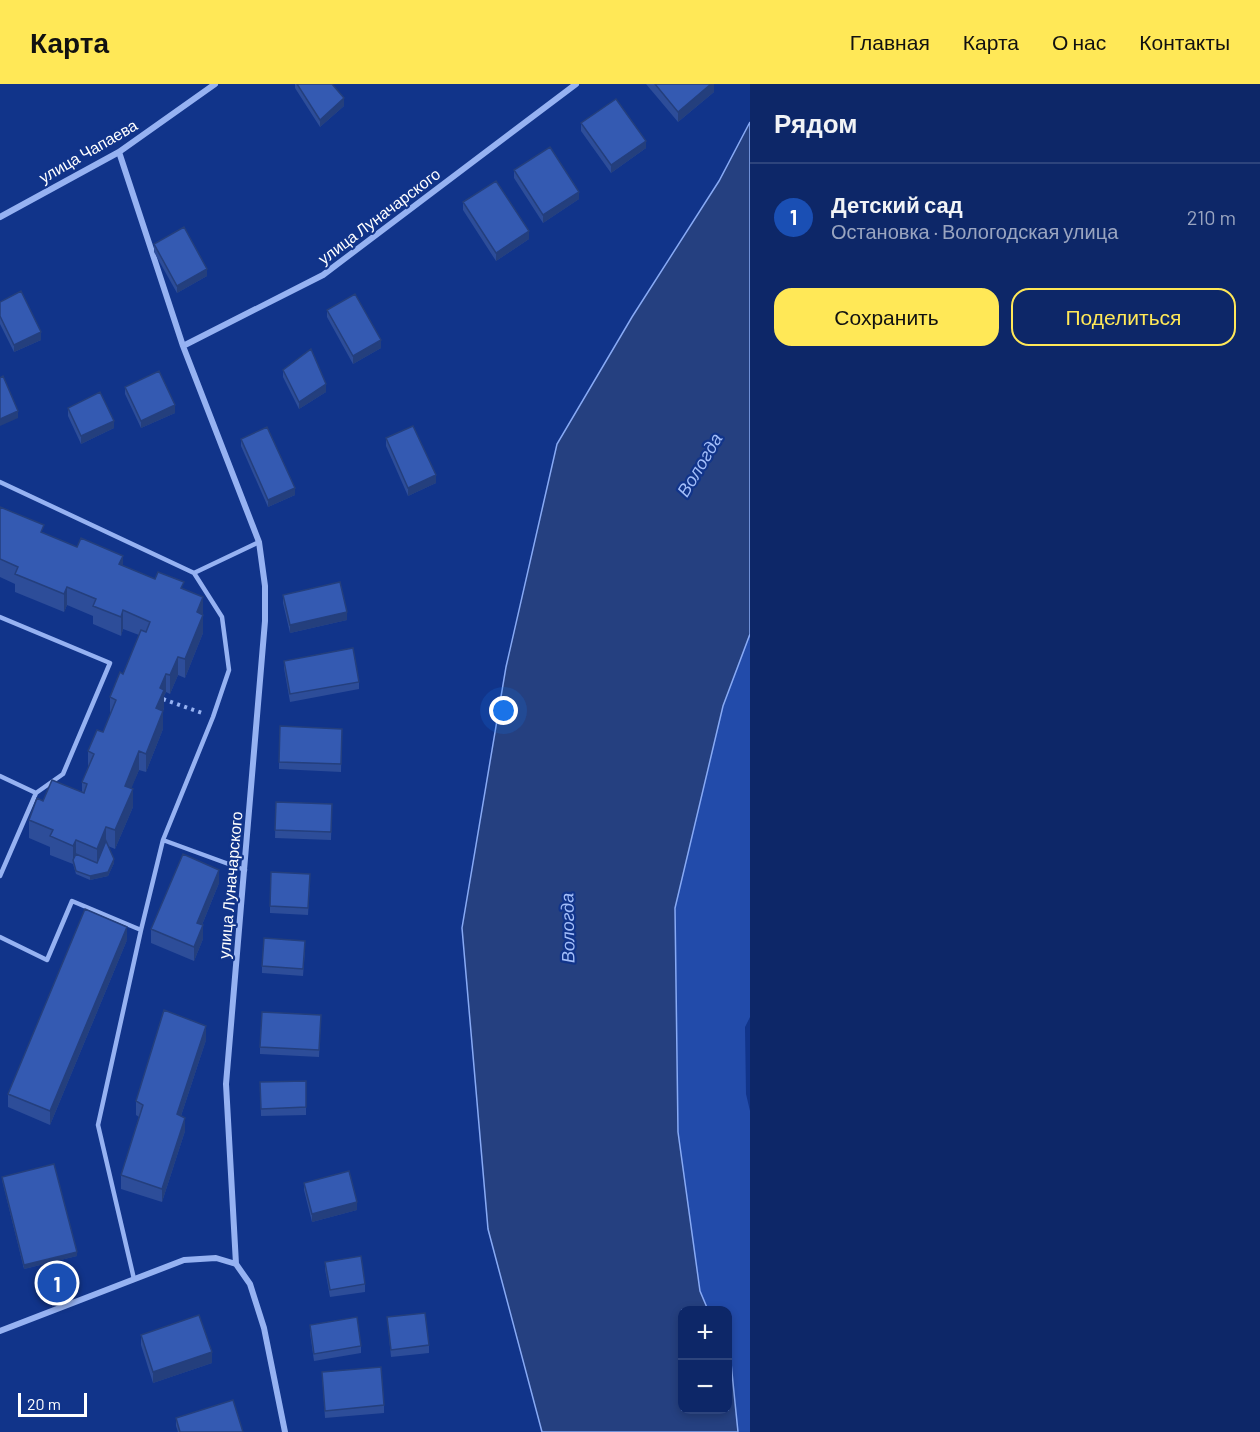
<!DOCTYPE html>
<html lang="ru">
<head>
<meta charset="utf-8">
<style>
  :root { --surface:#0d2768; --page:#162f6e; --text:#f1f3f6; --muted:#9aa5c0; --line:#2d447c; --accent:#ffe857 }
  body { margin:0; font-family:Barlow,sans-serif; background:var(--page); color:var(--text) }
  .controls { position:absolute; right:18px; bottom:18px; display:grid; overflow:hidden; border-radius:12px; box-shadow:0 3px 9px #0003 }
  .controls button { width:54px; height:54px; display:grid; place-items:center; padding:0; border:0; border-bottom:2px solid var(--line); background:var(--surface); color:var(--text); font:30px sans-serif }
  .scale { position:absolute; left:18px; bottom:15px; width:69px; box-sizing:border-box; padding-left:6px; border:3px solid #fff; border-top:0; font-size:16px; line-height:21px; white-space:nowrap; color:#fff; -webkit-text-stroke:4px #11348a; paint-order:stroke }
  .you { position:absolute; left:504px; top:627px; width:21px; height:21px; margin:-15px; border:4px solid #fff; border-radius:50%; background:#1a73e8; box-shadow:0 0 0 9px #1a73e833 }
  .badge { display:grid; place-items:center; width:39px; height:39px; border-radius:50%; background:var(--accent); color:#fff; font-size:20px; font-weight:700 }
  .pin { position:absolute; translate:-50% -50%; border:3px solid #fff; box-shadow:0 2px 6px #0006 }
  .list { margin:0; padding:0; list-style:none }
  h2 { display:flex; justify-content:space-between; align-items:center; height:78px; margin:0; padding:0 24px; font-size:26px }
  h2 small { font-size:20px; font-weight:400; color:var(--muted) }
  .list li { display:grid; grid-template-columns:39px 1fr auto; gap:18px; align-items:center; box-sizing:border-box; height:108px; padding:0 24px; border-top:2px solid var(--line) }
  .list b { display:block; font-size:22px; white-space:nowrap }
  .list p { margin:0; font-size:20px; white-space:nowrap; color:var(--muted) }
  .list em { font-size:20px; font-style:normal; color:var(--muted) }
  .actions { display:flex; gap:12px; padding:18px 24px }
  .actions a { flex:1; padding:14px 0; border:2px solid var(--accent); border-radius:18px; text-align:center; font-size:21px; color:var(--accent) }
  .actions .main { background:var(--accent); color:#111 }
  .map { position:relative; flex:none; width:750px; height:1348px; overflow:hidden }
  header { display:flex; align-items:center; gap:36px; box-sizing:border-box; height:84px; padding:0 30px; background:var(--accent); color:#111 }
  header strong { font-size:28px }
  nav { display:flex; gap:33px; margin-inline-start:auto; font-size:21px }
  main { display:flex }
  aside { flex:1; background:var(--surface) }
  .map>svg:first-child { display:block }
  .green { fill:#224baa }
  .water { fill:#254080; stroke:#88aaf5; stroke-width:1.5 }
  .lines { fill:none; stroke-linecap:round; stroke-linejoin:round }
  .path { stroke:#96b2f2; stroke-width:4; stroke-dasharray:3 4.5; stroke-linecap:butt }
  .lane { stroke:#96b2f2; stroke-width:4.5 }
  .street { stroke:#96b2f2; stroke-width:6 }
  .wall { fill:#2d4d99 }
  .shaded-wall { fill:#243f7d }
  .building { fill:#345ab2; stroke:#243f7d; stroke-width:1.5 }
  .labels { text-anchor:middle; stroke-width:4.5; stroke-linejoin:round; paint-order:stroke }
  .street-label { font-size:16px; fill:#fff; stroke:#11348a }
  .water-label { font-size:18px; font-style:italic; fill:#a2bdf9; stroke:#11348a }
</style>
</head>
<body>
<header>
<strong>Карта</strong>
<nav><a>Главная</a><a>Карта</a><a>О нас</a><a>Контакты</a></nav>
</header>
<main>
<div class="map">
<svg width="750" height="1348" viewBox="0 0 750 1348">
  <rect width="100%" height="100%" fill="#11348a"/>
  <path class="green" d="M 750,550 L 750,933 L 745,943 L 746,1010 L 750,1027 L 750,1348 L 738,1348 L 731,1279 L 728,1271 L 728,1226 L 708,1226 L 700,1208 L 678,1048 L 675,824 L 723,622 Z"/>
  <path class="water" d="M 750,38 L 750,550 L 723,622 L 675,824 L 678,1048 L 700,1207 L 708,1226 L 682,1226 L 682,1326 L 728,1326 L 728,1271 L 731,1279 L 738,1348 L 542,1348 L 488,1145 L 462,844 L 506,583 L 557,360 L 632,233 L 719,97 Z"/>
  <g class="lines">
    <path class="path" d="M 163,615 L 202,629"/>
    <path class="lane" d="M 0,398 L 194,489 L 259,458
      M 0,533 L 110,579 L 63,690 L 36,709 L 0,692
      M 163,756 L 213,633 L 229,586 L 222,533 L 194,489
      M 0,792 L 36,709
      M 141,846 L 163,756 L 245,786
      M 0,853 L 47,876 L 72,817 L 141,846 L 98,1041 L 134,1195"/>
    <path class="street" d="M 119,68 L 183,262 L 259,458 L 265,502 L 265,537 L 226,1000 L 236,1180 L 250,1200 L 264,1244 L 285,1348
      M 0,133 L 119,68 L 215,0
      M 183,262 L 323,191 L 576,0
      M 0,1247 L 184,1176 L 216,1174 L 236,1180"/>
  </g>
  <path class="wall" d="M 295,0 L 332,0 L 344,22 L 320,43 L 295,4 Z
    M 646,0 L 714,0 L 714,8 L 678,38 Z
    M 581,39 L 646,64 L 611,89 L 581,47 Z
    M 514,86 L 579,115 L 543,139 L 514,94 Z
    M 463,118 L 529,155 L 496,177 L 463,126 Z
    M 154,160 L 207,192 L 177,209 L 154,168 Z
    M 0,218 L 41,256 L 14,268 L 0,240 Z
    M 327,226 L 381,264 L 353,280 L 327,233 Z
    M 283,286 L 326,308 L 299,325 L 283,293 Z
    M 125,303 L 175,329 L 141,344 L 125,310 Z
    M 68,324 L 114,344 L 81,360 L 68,332 Z
    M 386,354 L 436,399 L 408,412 L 386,362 Z
    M 241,355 L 295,411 L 268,423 L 241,362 Z
    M 0,423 L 44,449 L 155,495 L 203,513 L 203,549 L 185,594 L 178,591 L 170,610 L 166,608 L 164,612 L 164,624 L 163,627 L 163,645 L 146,688 L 139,686 L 131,704 L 133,723 L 115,765 L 108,762 L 114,779 L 108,792 L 90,796 L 76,790 L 73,780 L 50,771 L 50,763 L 29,754 L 29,736 L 43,717 L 82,709 L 82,698 L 88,685 L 88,667 L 103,648 L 110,632 L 110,613 L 123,590 L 139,551 L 123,545 L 121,552 L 93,540 L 93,532 L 67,521 L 64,528 L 15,508 L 15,500 L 0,493 Z
    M 283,511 L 347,536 L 290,549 L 283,519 Z
    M 284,577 L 359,598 L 359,605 L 290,618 L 284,584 Z
    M 342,645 L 341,688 L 279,685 L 279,678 Z
    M 276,718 L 332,720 L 331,756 L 275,754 Z
    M 310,797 L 308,831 L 270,829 L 270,822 Z
    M 219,799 L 202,841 L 203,855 L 194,877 L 151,859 L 151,845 Z
    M 127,856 L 50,1041 L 8,1023 L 8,1010 Z
    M 305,865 L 303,892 L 262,889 L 262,882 Z
    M 321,931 L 319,973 L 260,970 L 260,963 Z
    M 206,956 L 181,1032 L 185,1047 L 162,1118 L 121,1105 L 121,1091 L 139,1033 L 136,1031 L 136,1017 Z
    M 306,997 L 306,1031 L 261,1032 L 260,998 Z
    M 2,1093 L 77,1172 L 24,1185 L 2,1096 Z
    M 304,1099 L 357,1126 L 312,1138 L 304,1106 Z
    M 325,1178 L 365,1200 L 365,1208 L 330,1213 L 325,1185 Z
    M 387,1233 L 429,1261 L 429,1269 L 391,1273 Z
    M 310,1241 L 361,1262 L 361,1269 L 314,1277 L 310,1249 Z
    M 141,1251 L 212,1279 L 153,1299 L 141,1261 Z
    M 322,1288 L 384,1321 L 384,1329 L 325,1334 Z
    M 176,1334 L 243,1348 L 178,1348 L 176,1342 Z"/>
  <path class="shaded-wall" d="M 711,0 L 714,0 L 714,8 L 678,38 L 678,28 Z
    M 344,14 L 344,22 L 320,43 L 320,36 Z
    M 646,57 L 646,64 L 611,89 L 611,81 Z
    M 579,108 L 579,115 L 543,139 L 543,131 Z
    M 529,147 L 529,155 L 496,177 L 496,169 Z
    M 207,185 L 207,192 L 177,209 L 177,202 Z
    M 41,248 L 41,256 L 14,268 L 14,261 Z
    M 381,256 L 381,264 L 353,280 L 353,272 Z
    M 326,300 L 326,308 L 299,325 L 299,318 Z
    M 175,321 L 175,329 L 141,344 L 141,337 Z
    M 18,327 L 18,334 L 0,342 L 0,335 Z
    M 114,337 L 114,344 L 81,360 L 81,352 Z
    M 436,391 L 436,399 L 408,412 L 408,404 Z
    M 295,404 L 295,411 L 268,423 L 268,416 Z
    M 123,472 L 123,490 L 119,480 Z
    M 67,503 L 67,521 L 64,528 L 64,510 Z
    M 203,513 L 203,532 L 197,528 Z
    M 123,526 L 123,545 L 121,552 L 121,533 Z
    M 347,528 L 347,536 L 290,549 L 290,541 Z
    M 203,531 L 203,549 L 185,594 L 185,575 Z
    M 178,573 L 178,591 L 170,610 L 170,591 Z
    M 166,590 L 166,608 L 164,612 L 164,624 L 156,642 L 156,624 L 160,604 Z
    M 163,627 L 163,645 L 146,688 L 146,670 Z
    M 139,667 L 139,686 L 125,720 L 125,702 Z
    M 133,705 L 133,723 L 115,765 L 115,746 Z
    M 106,743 L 106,761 L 97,783 L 97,765 Z
    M 76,756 L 76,774 L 73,776 L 73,762 Z
    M 114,775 L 114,779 L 108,792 L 90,796 L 90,792 Z
    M 219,786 L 219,799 L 197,853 L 197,839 Z
    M 203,841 L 203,855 L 194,877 L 194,863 Z
    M 127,843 L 127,856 L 50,1041 L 50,1027 Z
    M 206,942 L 206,956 L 177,1044 L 177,1030 Z
    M 185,1034 L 185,1047 L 162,1118 L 162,1105 Z
    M 357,1118 L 357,1126 L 312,1138 L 312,1130 Z
    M 77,1168 L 77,1172 L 24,1185 L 24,1181 Z
    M 212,1268 L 212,1279 L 153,1299 L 153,1288 Z"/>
  <path class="building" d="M 297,0 L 332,0 L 344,14 L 320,36 Z
    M 655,0 L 711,0 L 678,28 Z
    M 616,15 L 646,57 L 611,81 L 581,39 Z
    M 550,63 L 579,108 L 543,131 L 514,86 Z
    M 496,97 L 529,147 L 496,169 L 463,118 Z
    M 184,143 L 207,185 L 177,202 L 154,160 Z
    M 21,207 L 41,248 L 14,261 L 0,232 L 0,218 Z
    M 355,210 L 381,256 L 353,272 L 327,226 Z
    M 311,265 L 326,300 L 299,318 L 283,286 Z
    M 159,287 L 175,321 L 141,337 L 125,303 Z
    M 3,292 L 18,327 L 0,335 L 0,294 Z
    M 100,308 L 114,337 L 81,352 L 68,324 Z
    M 413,342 L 436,391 L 408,404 L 386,354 Z
    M 267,343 L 295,404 L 268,416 L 241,355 Z
    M 0,423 L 44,441 L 41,448 L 77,463 L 81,454 L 123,472 L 119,480 L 155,495 L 158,488 L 184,498 L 181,504 L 203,513 L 197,528 L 203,531 L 185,575 L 178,573 L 170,591 L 166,590 L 160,604 L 164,606 L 156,624 L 163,627 L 146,670 L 139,667 L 125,702 L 133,705 L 115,746 L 106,743 L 97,765 L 76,756 L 73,762 L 50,752 L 53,746 L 29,736 L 37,714 L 43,717 L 52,696 L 84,709 L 87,700 L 82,698 L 94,670 L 88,667 L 97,646 L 103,648 L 116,616 L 110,613 L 120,588 L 123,590 L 141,546 L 146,548 L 150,538 L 123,526 L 121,533 L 93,522 L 96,515 L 67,503 L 64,510 L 15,490 L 18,483 L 0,475 Z
    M 340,498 L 347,528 L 290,541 L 283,511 Z
    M 353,564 L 359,598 L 290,610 L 284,577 Z
    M 280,642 L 342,645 L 341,680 L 279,678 Z
    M 276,718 L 332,720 L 331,748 L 275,746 Z
    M 106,757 L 114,775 L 108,788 L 90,792 L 76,787 L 73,776 L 76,770 L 97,779 Z
    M 183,770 L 219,786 L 197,839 L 203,841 L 194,863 L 151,845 Z
    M 271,788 L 310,790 L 308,824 L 270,822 Z
    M 85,825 L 127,843 L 50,1027 L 8,1010 Z
    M 264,854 L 305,857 L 303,885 L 262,882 Z
    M 164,926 L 206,942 L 177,1030 L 185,1034 L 162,1105 L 121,1091 L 143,1021 L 136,1017 Z
    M 262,928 L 321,931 L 319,966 L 260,963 Z
    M 306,997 L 306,1023 L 261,1025 L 260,998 Z
    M 54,1080 L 77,1168 L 24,1181 L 2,1093 Z
    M 349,1087 L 357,1118 L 312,1130 L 304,1099 Z
    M 361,1172 L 365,1200 L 330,1206 L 325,1178 Z
    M 425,1229 L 429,1261 L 391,1266 L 387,1233 Z
    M 199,1231 L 212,1268 L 153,1288 L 141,1251 Z
    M 357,1233 L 361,1262 L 314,1270 L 310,1241 Z
    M 381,1283 L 384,1321 L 325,1327 L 322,1288 Z
    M 233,1316 L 243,1348 L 180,1348 L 176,1334 Z"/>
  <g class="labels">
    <g class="street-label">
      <text transform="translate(88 67) rotate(-30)" y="6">улица Чапаева</text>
      <text transform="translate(379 132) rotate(-37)" y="6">улица Луначарского</text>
      <text transform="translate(230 801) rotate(-85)" y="6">улица Луначарского</text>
    </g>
    <g class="water-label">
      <text transform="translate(700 381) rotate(-59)" y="6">Вологда</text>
      <text transform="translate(568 844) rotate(-91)" y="6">Вологда</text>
    </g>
  </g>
</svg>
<div class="controls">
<button>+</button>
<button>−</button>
</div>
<div class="scale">20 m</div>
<div class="you"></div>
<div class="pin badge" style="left:57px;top:1199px;background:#1a4fb4">1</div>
</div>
<aside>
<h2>Рядом<small></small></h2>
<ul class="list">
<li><span class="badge" style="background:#1a4fb4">1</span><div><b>Детский сад</b><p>Остановка · Вологодская улица</p></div><em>210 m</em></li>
</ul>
<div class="actions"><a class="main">Сохранить</a><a>Поделиться</a></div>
</aside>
</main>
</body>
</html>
